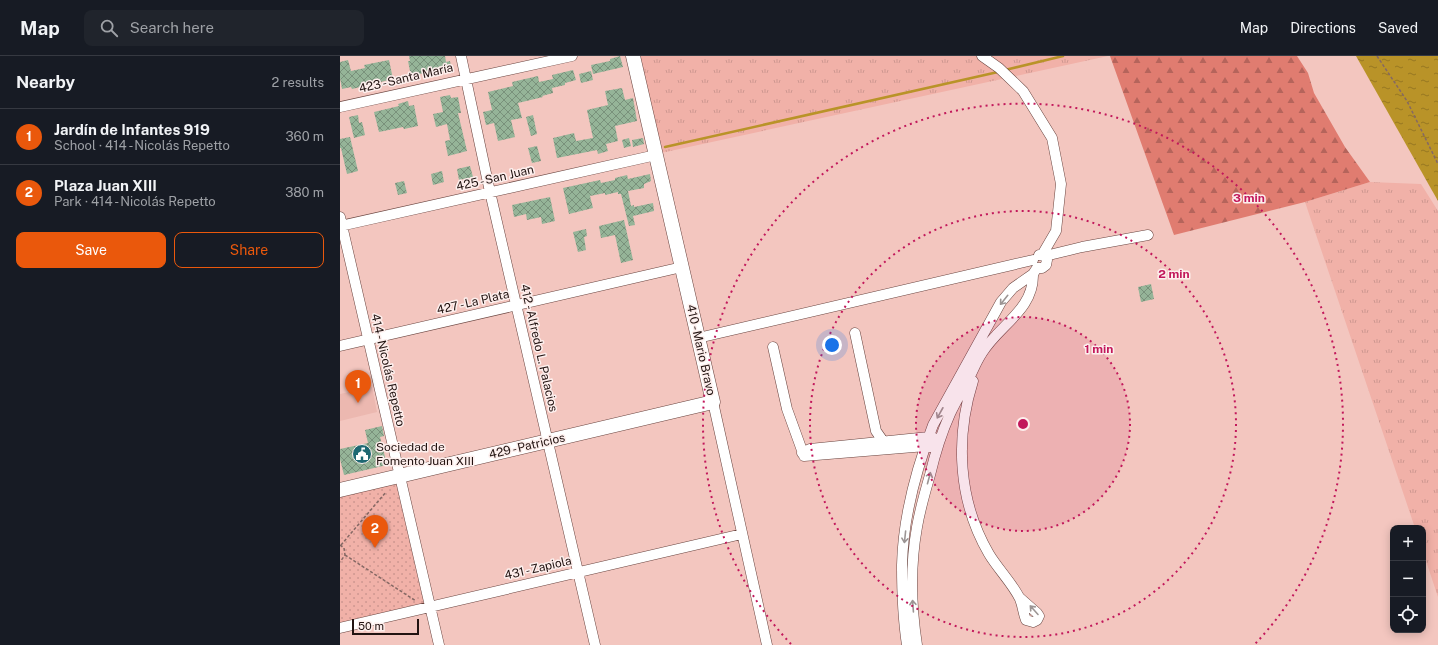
<!DOCTYPE html>
<html lang="en">
<head>
<meta charset="utf-8">
<style>
  :root { --surface:#171b24; --page:#20242c; --text:#f1f3f6; --muted:#9ea1a6; --line:#363941; --accent:#ea580c }
  body { margin:0; font-family:"Public Sans",sans-serif; background:var(--page); color:var(--text) }
  .controls { position:absolute; right:12px; bottom:12px; display:grid; overflow:hidden; border-radius:8px; box-shadow:0 2px 10px #0003 }
  .controls button { width:36px; height:36px; display:grid; place-items:center; padding:0; border:0; border-bottom:1px solid var(--line); background:var(--surface); color:var(--text); font:20px sans-serif }
  .scale { position:absolute; left:12px; bottom:10px; width:67px; box-sizing:border-box; padding-left:4px; border:2px solid #221311; border-top:0; font-size:11px; line-height:14px; white-space:nowrap; color:#221311; -webkit-text-stroke:3px #fdefed; paint-order:stroke }
  .you { position:absolute; left:492px; top:289px; width:14px; height:14px; margin:-10px; border:3px solid #fff; border-radius:50%; background:#1a73e8; box-shadow:0 0 0 6px #1a73e833 }
  .badge { display:grid; place-items:center; width:26px; height:26px; border-radius:50%; background:var(--accent); color:#fff; font-size:13px; font-weight:700 }
  .pin { position:absolute; translate:-50% -33px; filter:drop-shadow(0 1px 2px #0008) }
  .pin::after { content:''; position:absolute; top:21px; width:14px; height:12px; background:inherit; clip-path:polygon(0 0,100% 0,50% 100%) }
  .list { margin:0; padding:0; list-style:none }
  h2 { display:flex; justify-content:space-between; align-items:center; height:52px; margin:0; padding:0 16px; font-size:17px }
  h2 small { font-size:13px; font-weight:400; color:var(--muted) }
  .list li { display:grid; grid-template-columns:26px 1fr auto; gap:12px; align-items:center; box-sizing:border-box; height:56px; padding:0 16px; border-top:1px solid var(--line) }
  .list b { display:block; font-size:15px; white-space:nowrap }
  .list p { margin:0; font-size:13px; white-space:nowrap; color:var(--muted) }
  .list em { font-size:13px; font-style:normal; color:var(--muted) }
  .actions { display:flex; gap:8px; padding:12px 16px }
  .actions a { flex:1; padding:9px 0; border:1px solid var(--accent); border-radius:8px; text-align:center; font-size:14px; color:var(--accent) }
  .actions .main { background:var(--accent); color:#fff }
  .icon { flex:none; width:22px; height:22px; fill:none; stroke:currentColor; stroke-width:2; stroke-linecap:round; stroke-linejoin:round }
  .map { position:relative; flex:none; width:1098px; height:589px; overflow:hidden }
  header { display:flex; align-items:center; gap:24px; box-sizing:border-box; height:56px; padding:0 20px; background:var(--surface); border-bottom:1px solid var(--line) }
  header strong { font-size:19px }
  nav { display:flex; gap:22px; margin-inline-start:auto; font-size:14px }
  .search { width:280px; height:36px; background:var(--page); display:flex; align-items:center; gap:10px; box-sizing:border-box; padding:0 14px; border-radius:8px; color:var(--muted); font-size:15px }
  main { display:flex }
  aside { flex:1; background:var(--surface) }
  .map>svg:first-child { display:block }
  .built { fill:#ecb8b0 }
  .grass { fill:url(#grass-tufts) }
  .forest { fill:url(#forest-firs) }
  .park { fill:url(#park-dots) }
  .water { fill:url(#water-ripples) }
  .lines { fill:none; stroke-linecap:round; stroke-linejoin:round }
  .stream { stroke:#b99328; stroke-width:2.5 }
  .building { fill:url(#building-cross-hatch) }
  .street-casing { stroke:#69443f; stroke-width:11 }
  .secondary-casing { stroke:#69443f; stroke-width:15 }
  .path { stroke:#856864; stroke-width:1.5; stroke-dasharray:3 2; stroke-linecap:butt }
  .street { stroke:#fff; stroke-width:10 }
  .secondary { stroke:#fff; stroke-width:14 }
  .oneway { stroke:#9c9594 }
  .ring { fill:none; stroke:#c2185b; stroke-width:2; stroke-dasharray:2 4 }
  .labels { text-anchor:middle; stroke-width:3; stroke-linejoin:round; paint-order:stroke }
  .street-label { font-size:12px; fill:#221311; stroke:#fdefed }
  .poi-label { font-size:12px; fill:#221311; stroke:#fdefed; text-anchor:start }
  .centre { fill:#c2185b; stroke:#fdefed; stroke-width:2 }
  .ring-label { font-size:12px; text-anchor:middle; font-weight:bold; fill:#c2185b; stroke:#fdefed; stroke-width:3; stroke-linejoin:round; paint-order:stroke }
</style>
</head>
<body>
<header>
<strong>Map</strong>
<div class="search"><svg class="icon" aria-label="search" viewBox="0 0 24 24"><circle cx="10" cy="10" r="6"/><path d="M15 15l6 6"/></svg>Search here</div>
<nav><a>Map</a><a>Directions</a><a>Saved</a></nav>
</header>
<main>
<aside>
<h2>Nearby<small>2 results</small></h2>
<ul class="list">
<li><span class="badge">1</span><div><b>Jardín de Infantes 919</b><p>School · 414 - Nicolás Repetto</p></div><em>360 m</em></li>
<li><span class="badge">2</span><div><b>Plaza Juan XIII</b><p>Park · 414 - Nicolás Repetto</p></div><em>380 m</em></li>
</ul>
<div class="actions"><a class="main">Save</a><a>Share</a></div>
</aside>
<div class="map">
<svg width="1098" height="589" viewBox="0 0 1098 589">
  <defs>
    <pattern id="grass-tufts" width="24" height="20" patternUnits="userSpaceOnUse"><rect width="24" height="20" fill="#f1b1a8"/><path d="M3 7l-1-3M5 7V3M7 7l1-3M15 17l-1-3M17 17v-4M19 17l1-3" fill="none" stroke="#ce9790"/></pattern>
    <pattern id="forest-firs" width="22" height="20" patternUnits="userSpaceOnUse"><rect width="22" height="20" fill="#e07c70"/><path d="M5 1l3.5 6h-7zM16 11l3.5 6h-7z" fill="#b5645b"/></pattern>
    <pattern id="park-dots" width="8" height="8" patternUnits="userSpaceOnUse"><rect width="8" height="8" fill="#f1b1a8"/><path d="M2 2h.1M6 6h.1" fill="none" stroke="#ce9790" stroke-width="1.8" stroke-linecap="round"/></pattern>
    <pattern id="water-ripples" width="26" height="14" patternUnits="userSpaceOnUse"><rect width="26" height="14" fill="#b99328"/><path d="M2 4q2-2 4 0t4 0M15 11q2-2 4 0t4 0" fill="none" stroke="#967721"/></pattern>
    <pattern id="building-cross-hatch" width="8" height="8" patternUnits="userSpaceOnUse"><rect width="8" height="8" fill="#95b498"/><path d="M0 0l8 8M0 8l8-8" fill="none" stroke="#79917b"/></pattern>
  </defs>
  <rect width="100%" height="100%" fill="#f3c6bf"/>
  <path class="built" d="M 32,331 L 37,356 L 0,365 L 0,338 Z"/>
  <path class="grass" d="M 299,0 L 768,0 L 321,97 Z
    M 1030,126 L 1081,128 L 1098,155 L 1098,541 L 1083,496 L 1083,472 L 1075,472 L 965,146 Z"/>
  <path class="forest" d="M 770,0 L 957,0 L 968,17 L 974,37 L 1005,91 L 1030,126 L 965,146 L 834,179 Z"/>
  <path class="park" d="M 55,423 L 84,548 L 0,568 L 0,437 Z"/>
  <path class="water" d="M 1016,0 L 1098,0 L 1098,145 Z"/>
  <g class="lines">
    <path class="stream" d="M 665,14 L 723,0
      M 325,91 L 658,16"/>
  </g>
  <path class="building" d="M 69,0 L 105,0 L 106,6 L 110,5 L 111,11 L 108,14 L 85,20 L 84,17 L 71,20 L 68,5 L 70,5 Z
    M 280,0 L 283,11 L 253,18 L 251,9 L 270,5 L 270,3 Z
    M 8,4 L 11,15 L 25,12 L 24,9 L 49,4 L 53,23 L 12,33 L 11,31 L 2,33 L 0,22 L 0,6 Z
    M 233,14 L 236,24 L 225,27 L 225,29 L 212,32 L 213,37 L 202,40 L 203,41 L 178,47 L 182,62 L 171,64 L 175,81 L 158,85 L 154,67 L 146,69 L 143,56 L 152,54 L 148,36 L 173,30 L 172,26 L 198,20 L 199,26 L 213,23 L 212,19 Z
    M 251,15 L 253,24 L 241,27 L 239,18 Z
    M 282,32 L 285,44 L 293,42 L 297,65 L 275,70 L 278,85 L 266,88 L 268,95 L 258,98 L 257,94 L 217,102 L 213,82 L 234,77 L 236,85 L 253,82 L 247,54 L 268,49 L 265,35 Z
    M 110,39 L 111,42 L 118,41 L 121,57 L 118,57 L 127,95 L 108,100 L 105,85 L 110,84 L 107,68 L 96,71 L 93,58 L 103,56 L 100,41 Z
    M 68,45 L 69,50 L 74,49 L 78,70 L 64,73 L 63,71 L 39,76 L 34,56 L 59,50 L 58,48 Z
    M 18,59 L 19,67 L 22,66 L 25,79 L 14,82 L 9,61 Z
    M 193,59 L 197,78 L 191,80 L 186,61 Z
    M 10,81 L 18,115 L 7,118 L 1,92 L 0,92 L 0,83 Z
    M 289,82 L 291,90 L 284,92 L 282,84 Z
    M 303,82 L 304,88 L 293,91 L 292,84 Z
    M 197,90 L 201,105 L 192,107 L 188,92 Z
    M 130,110 L 133,121 L 119,124 L 117,113 Z
    M 102,115 L 104,126 L 93,129 L 91,118 Z
    M 310,118 L 311,125 L 304,128 L 304,132 L 288,135 L 291,150 L 294,149 L 294,151 L 313,147 L 314,155 L 293,160 L 295,169 L 289,170 L 281,138 L 278,138 L 278,136 L 265,139 L 265,137 L 250,140 L 253,152 L 229,158 L 223,132 L 260,124 L 261,127 L 275,124 L 275,122 L 287,119 L 288,123 Z
    M 64,125 L 67,137 L 58,139 L 55,127 Z
    M 210,141 L 215,165 L 202,168 L 201,161 L 187,164 L 186,158 L 174,161 L 172,149 Z
    M 284,164 L 293,204 L 281,207 L 275,179 L 261,182 L 259,170 Z
    M 246,173 L 247,180 L 244,181 L 246,194 L 238,196 L 233,176 Z
    M 811,228 L 814,243 L 801,246 L 798,231 Z
    M 42,370 L 44,380 L 40,381 L 47,409 L 4,419 L 0,403 L 0,393 L 28,387 L 25,374 Z"/>
  <g class="lines">
    <g class="street-casing">
      <path id="street" d="M 121,0 L 150,136 L 255,589
        M 642,0 L 659,12 L 683,35 L 712,82 L 721,128 L 716,175 L 702,199
        M 0,51 L 232,0
        M 0,161 L 99,589
        M 0,170 L 316,99
        M 699,199 L 705,200 L 742,191 L 808,179
        M 515,277 L 536,375 L 543,385 L 543,391
        M 358,282 L 693,204
        M 0,290 L 342,211
        M 433,291 L 447,353 L 464,400 L 586,390 L 591,391
        M 633,325 C 615,382 618,445 649,498 C 658,513 673,528 680,543 C 683,550 683,557 686,564 L 693,566 L 697,564 L 699,560 L 697,557 L 680,542
        M 373,346 L 427,589
        M 462,397 L 470,393 L 589,381 L 594,382
        M 0,572 L 402,478
        M 567,589 C 563,563 562,536 562,509 C 563,463 577,411 593,369 L 661,246 L 673,232 L 693,218 L 697,212 L 702,212 L 706,209 L 707,204 L 705,200
        M 577,589 C 571,550 570,510 577,471 C 580,454 585,436 590,419 C 595,398 601,378 610,358 C 615,347 621,337 627,326 C 632,317 636,306 642,297 C 659,269 694,254 693,218"/>
    </g>
    <g class="secondary-casing">
      <path id="secondary" d="M 0,434 L 373,346 L 293,0"/>
    </g>
    <path class="path" d="M 1037,0 L 1067,45 L 1098,108
      M 0,489 L 4,492 L 5,499 L 0,506
      M 1,489 L 46,436
      M 5,499 L 76,545"/>
    <use href="#street" class="street"/>
    <use href="#secondary" class="secondary"/>
  </g>
  <defs><path id="oneway-shaft" d="M-6 0H5M1.5-3L5.5 0L1.5 3" fill="none" stroke-width="1.6" stroke-linecap="round" stroke-linejoin="round"/></defs>
  <g class="oneway">
    <use href="#oneway-shaft" transform="translate(664 244) rotate(129)"/>
    <use href="#oneway-shaft" transform="translate(600 357) rotate(119)"/>
    <use href="#oneway-shaft" transform="translate(589 422) rotate(-75)"/>
    <use href="#oneway-shaft" transform="translate(565 481) rotate(96)"/>
    <use href="#oneway-shaft" transform="translate(573 550) rotate(-94)"/>
    <use href="#oneway-shaft" transform="translate(694 554) rotate(-132)"/>
  </g>
  <circle cx="683" cy="368" r="107" fill="#c2185b" fill-opacity=".12"/>
  <g class="ring">
    <circle cx="683" cy="368" r="107"/>
    <circle cx="683" cy="368" r="213"/>
    <path d="M451 588A320 320 0 1 1 915 588"/>
  </g>
  <defs>
    <g id="civic-disc" transform="scale(1)"><circle r="9.5" fill="#1e6872" stroke="#fdefed"/><path d="M-.6-6.5H3V-4.5H.6V-3L4-1V1h2V6H-6V1h2V-1L-.6-3ZM-1.2 2.5V6h2.4V2.5Z" fill="#fff"/></g>
  </defs>
  <g fill-rule="evenodd">
    <use href="#civic-disc" x="22" y="398"/>
  </g>
  <g class="labels">
    <g class="street-label">
      <text transform="translate(66 22) rotate(-13)" y="4">423 - Santa María</text>
      <text transform="translate(155 122) rotate(-13)" y="4">425 - San Juan</text>
      <text transform="translate(133 246) rotate(-13)" y="4">427 - La Plata</text>
      <text transform="translate(199 292) rotate(77)" y="4">412 - Alfredo L. Palacios</text>
      <text transform="translate(361 294) rotate(77)" y="4">410 - Mario Bravo</text>
      <text transform="translate(48 314) rotate(77)" y="4">414 - Nicolás Repetto</text>
      <text transform="translate(187 390) rotate(-13)" y="4">429 - Patricios</text>
      <text transform="translate(198 512) rotate(-13)" y="4">431 - Zapiola</text>
    </g>
    <g class="poi-label">
      <text x="36" y="395">Sociedad de<tspan x="36" dy="14">Fomento Juan XIII</tspan></text>
    </g>
  </g>
  <circle cx="683" cy="368" r="6" class="centre"/>
  <g class="ring-label">
    <text x="909" y="146">3 min</text>
    <text x="834" y="222">2 min</text>
    <text x="759" y="297">1 min</text>
  </g>
</svg>
<div class="controls">
<button>+</button>
<button>−</button>
<button><svg class="icon" aria-label="locate" viewBox="0 0 24 24"><circle cx="12" cy="12" r="6"/><path d="M12 2v4M12 18v4M2 12h4M18 12h4"/></svg></button>
</div>
<div class="scale">50 m</div>
<div class="you"></div>
<div class="pin badge" style="left:18px;top:347px">1</div>
<div class="pin badge" style="left:35px;top:492px">2</div>
</div>
</main>
</body>
</html>
